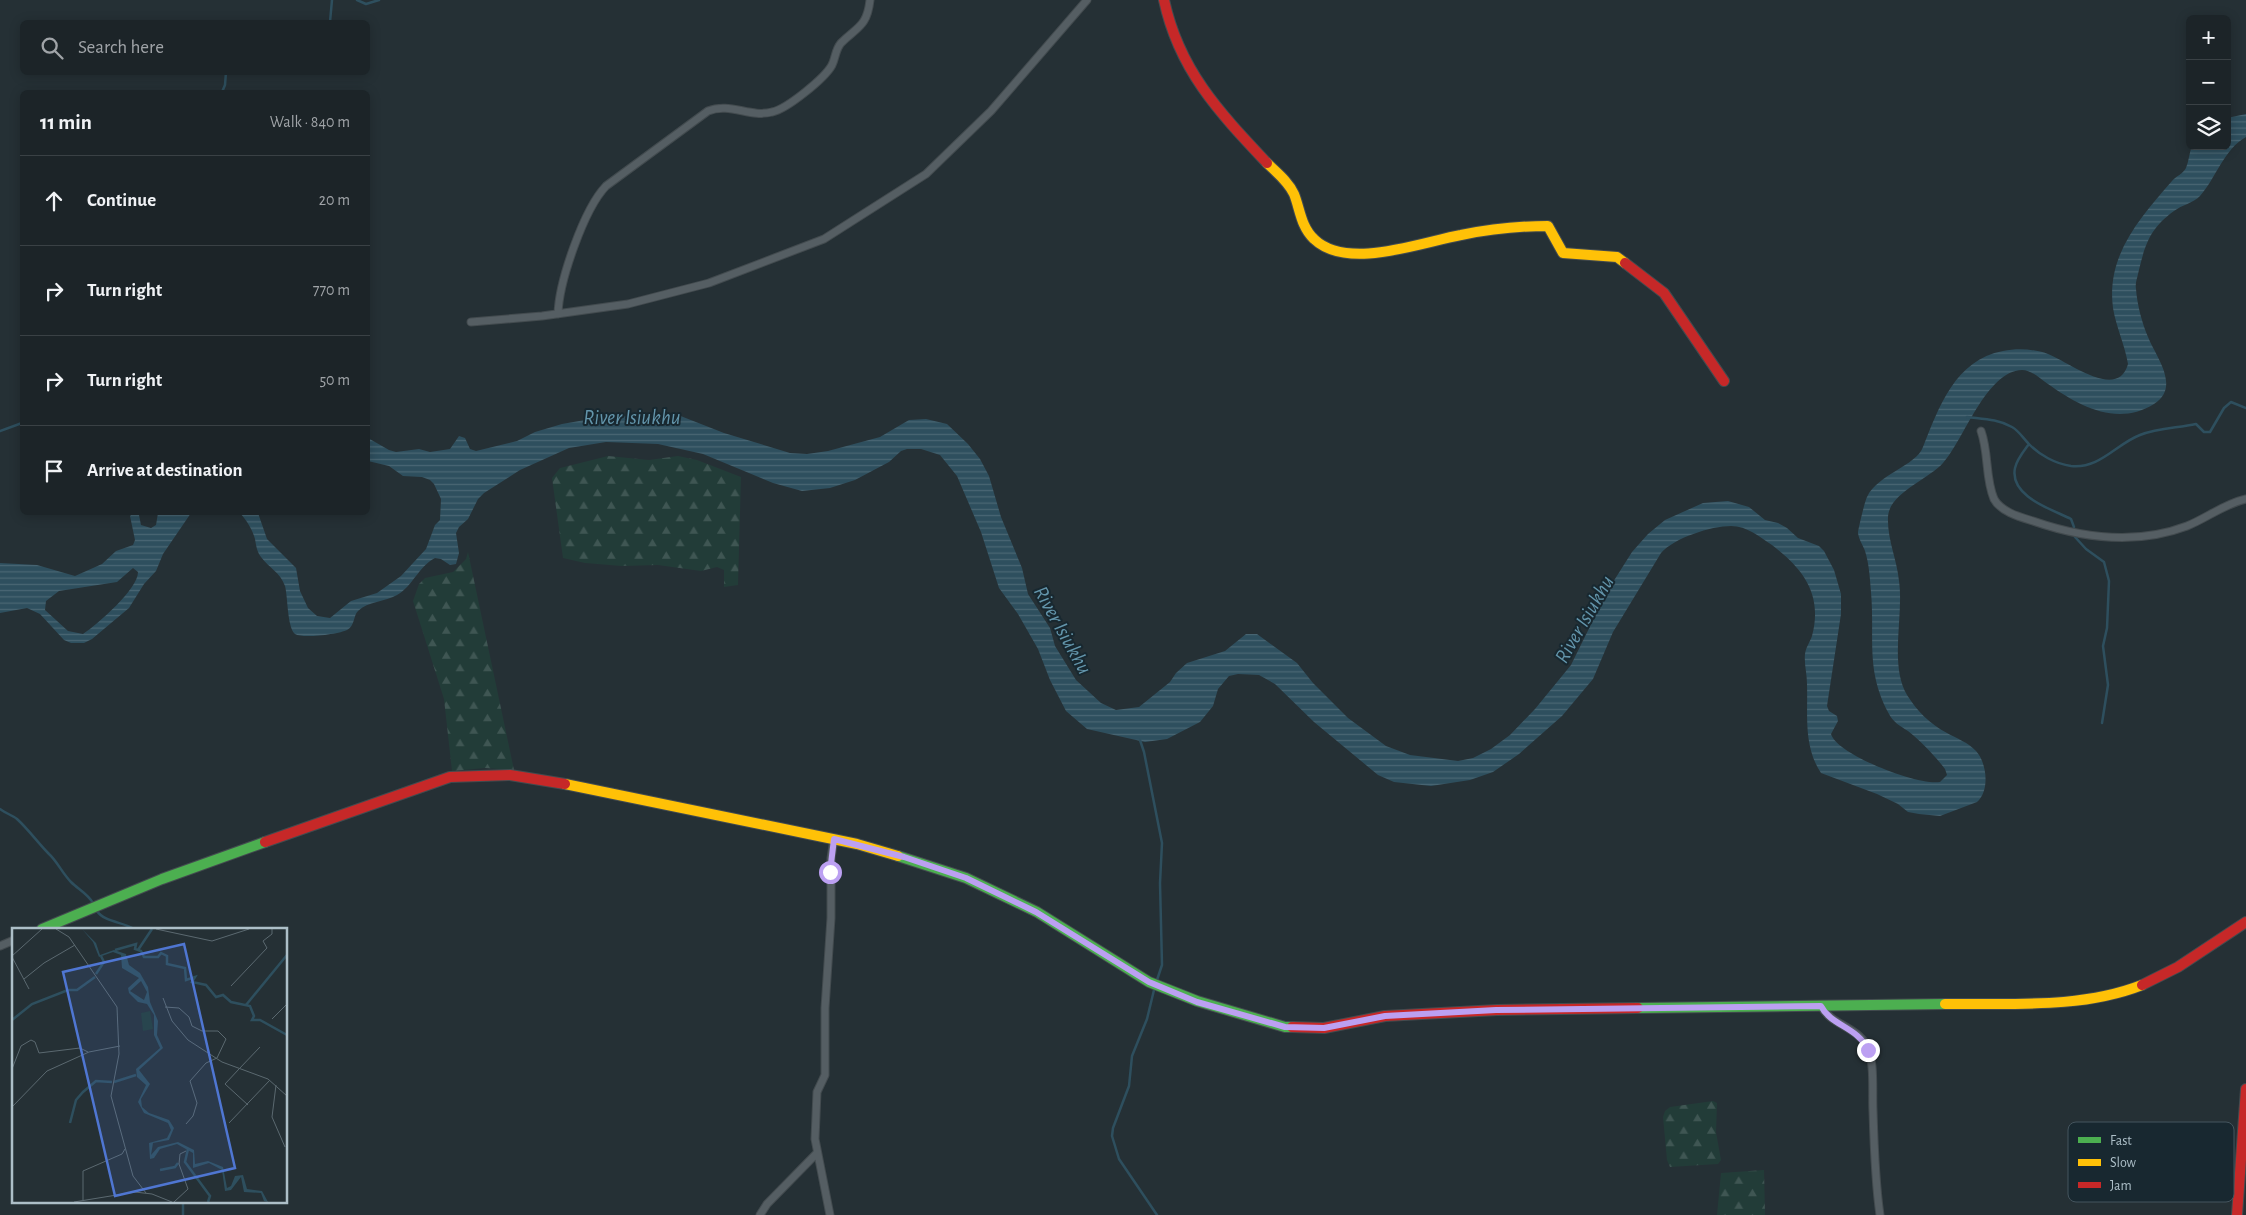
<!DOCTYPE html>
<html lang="en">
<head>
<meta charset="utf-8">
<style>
  :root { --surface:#1c2428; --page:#293034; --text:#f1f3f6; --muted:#a0a4a8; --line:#3a4145 }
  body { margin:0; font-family:"Alegreya Sans",sans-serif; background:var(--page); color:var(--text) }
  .controls { position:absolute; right:15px; top:15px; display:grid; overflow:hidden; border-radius:8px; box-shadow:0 2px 12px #0003 }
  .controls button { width:45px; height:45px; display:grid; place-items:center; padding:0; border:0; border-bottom:1px solid var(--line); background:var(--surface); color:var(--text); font:25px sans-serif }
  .stop { position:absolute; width:15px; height:15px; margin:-11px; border:4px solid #bca0f2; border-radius:50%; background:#fff }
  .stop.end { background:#bca0f2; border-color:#fff; box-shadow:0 1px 5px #0008 }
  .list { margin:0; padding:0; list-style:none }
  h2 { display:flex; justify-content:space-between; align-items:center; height:65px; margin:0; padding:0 20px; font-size:21px }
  h2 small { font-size:16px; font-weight:400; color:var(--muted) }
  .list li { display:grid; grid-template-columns:32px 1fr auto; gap:15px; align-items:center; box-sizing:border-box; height:90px; padding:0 20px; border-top:1px solid var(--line) }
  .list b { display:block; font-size:19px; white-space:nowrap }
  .list em { font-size:16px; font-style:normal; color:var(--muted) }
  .icon { flex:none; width:28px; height:28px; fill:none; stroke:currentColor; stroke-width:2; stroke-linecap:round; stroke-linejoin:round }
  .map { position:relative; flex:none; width:2246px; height:1215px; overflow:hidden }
  .search { position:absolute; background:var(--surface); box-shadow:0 2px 12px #0003; left:20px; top:20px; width:350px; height:55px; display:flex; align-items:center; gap:12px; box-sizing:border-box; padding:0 18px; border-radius:8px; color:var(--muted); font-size:19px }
  .panel { position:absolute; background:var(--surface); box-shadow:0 2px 12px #0003; left:20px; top:90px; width:350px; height:425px; border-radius:8px }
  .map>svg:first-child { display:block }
  .forest { fill:url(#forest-firs) }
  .water { fill:url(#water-rules); fill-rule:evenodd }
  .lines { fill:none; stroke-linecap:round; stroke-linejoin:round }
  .stream { stroke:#2e4f5e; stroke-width:2.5 }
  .street-casing { stroke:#434b4f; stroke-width:9 }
  .fast-casing { stroke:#434b4f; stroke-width:12 }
  .slow-casing { stroke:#434b4f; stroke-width:12 }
  .jam-casing { stroke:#434b4f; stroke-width:12 }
  .street { stroke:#555e63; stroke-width:7 }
  .fast { stroke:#4caf50; stroke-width:10 }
  .slow { stroke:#ffc107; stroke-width:10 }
  .jam { stroke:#c62828; stroke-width:10 }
  .route { stroke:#bca0f2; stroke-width:6 }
  .labels { text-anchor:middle; stroke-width:4; stroke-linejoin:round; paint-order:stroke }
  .water-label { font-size:21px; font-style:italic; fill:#6395ab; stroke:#182830 }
  .inset-river { fill:none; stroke:#2e4f5e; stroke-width:2.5 }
  .inset-road { fill:none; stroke:#5b6970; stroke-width:1 }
  .view { fill:#4f76d2; fill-opacity:0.15; stroke:#4f76d2; stroke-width:2.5 }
  .inset-edge { fill:none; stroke:#adbfc8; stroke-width:2.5 }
  .key { fill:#182830; stroke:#45555e; stroke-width:1 }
  .key-label { font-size:14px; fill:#adbfc8 }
</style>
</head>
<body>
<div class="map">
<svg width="2246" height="1215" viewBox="0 0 2246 1215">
  <defs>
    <pattern id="forest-firs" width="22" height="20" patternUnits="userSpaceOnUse" patternTransform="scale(1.25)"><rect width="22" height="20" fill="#223c38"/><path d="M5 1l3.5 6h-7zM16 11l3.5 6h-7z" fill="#3f5653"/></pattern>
    <pattern id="water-rules" width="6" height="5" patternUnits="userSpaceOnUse" patternTransform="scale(1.25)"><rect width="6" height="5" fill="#2e4f5e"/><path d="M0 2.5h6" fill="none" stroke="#4a6774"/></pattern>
  </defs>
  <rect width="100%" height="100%" fill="#253035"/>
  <path class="forest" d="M 608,456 L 649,460 L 678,456 L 697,460 L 741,477 L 738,585 L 724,587 L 724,570 L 717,567 L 701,571 L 658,565 L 622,566 L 585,563 L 563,558 L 552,478 L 560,468 Z
    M 468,552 L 514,770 L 485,768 L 452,771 L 444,699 L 413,601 L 419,584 L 425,578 L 453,572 L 466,559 Z
    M 1713,1101 L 1717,1103 L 1716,1132 L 1721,1160 L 1718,1164 L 1670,1167 L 1667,1160 L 1663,1117 L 1665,1111 L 1670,1107 Z
    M 1764,1170 L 1765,1215 L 1717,1215 L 1721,1173 Z"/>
  <path class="water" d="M 2246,114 L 2246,137 C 2224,149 2216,178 2200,196 C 2193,203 2182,205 2174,211 C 2149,229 2145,245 2138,274 C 2137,279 2135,283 2136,289 C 2137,304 2142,323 2148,337 C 2156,357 2181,387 2154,404 C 2117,427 2079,406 2048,384 C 2040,379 2032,370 2022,370 C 1986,371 1964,440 1943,463 C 1929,479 1889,493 1888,517 C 1887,539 1897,560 1899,581 C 1904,616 1889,664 1907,695 C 1917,711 1930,724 1947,733 C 1956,738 1969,743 1976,751 C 1987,763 1990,791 1977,802 L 1940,816 L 1919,814 L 1908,812 L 1898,804 L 1877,794 L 1821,773 C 1803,746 1808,715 1807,684 C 1807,674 1804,664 1805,654 C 1806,647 1810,642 1812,636 C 1823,594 1803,569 1772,545 C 1760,537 1747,526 1731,526 C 1711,526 1674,538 1661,553 L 1613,632 L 1593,679 L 1562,716 L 1519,754 L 1493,772 L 1470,780 L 1431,786 L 1394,782 L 1378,775 L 1314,722 L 1275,684 L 1259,675 L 1238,674 L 1229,676 L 1218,689 L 1213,706 L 1200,722 L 1167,739 L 1145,742 L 1087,729 L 1066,711 L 1050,680 L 1038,649 L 1018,614 L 999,588 L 981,532 L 957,476 L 940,455 L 921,449 L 907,449 L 901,451 L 889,462 L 855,480 L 830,488 L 802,491 L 773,483 L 703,454 L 658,444 L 606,442 L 569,448 L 520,470 L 484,493 L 478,499 L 468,519 L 459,527 L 456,533 L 459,553 L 456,564 L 450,565 L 441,559 L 435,558 C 418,567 413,586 397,595 C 385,602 368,601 358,611 C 353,616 355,626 347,630 C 339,634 303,639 295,634 C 287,627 288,597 285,586 C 280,572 269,568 261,557 C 257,552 256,545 255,539 C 252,529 247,521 240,513 L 258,513 L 267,539 L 296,568 L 300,591 L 308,608 L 317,616 L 330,618 L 351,601 L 377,593 L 401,576 L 426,549 L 435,525 L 440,520 L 441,499 L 434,484 L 430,480 L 422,477 L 403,476 L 389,466 L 368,461 L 368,438 L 389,450 L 396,452 L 419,449 L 430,452 L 450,449 L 459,436 L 465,438 L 470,449 L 476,451 L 517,441 L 535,432 L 562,424 L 602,417 L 678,415 L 724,433 L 790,453 L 807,454 L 828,451 L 880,437 L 909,420 L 926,419 L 947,424 L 968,444 L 980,459 L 989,476 L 1001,517 L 1022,568 L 1028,594 L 1050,628 L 1055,646 L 1076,680 L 1101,703 L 1116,710 L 1139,707 L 1170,682 L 1176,673 L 1187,663 L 1225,651 L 1246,634 L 1257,634 L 1297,663 L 1313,683 L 1348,718 L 1386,746 L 1410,755 L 1458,761 L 1473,758 L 1491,749 L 1510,735 L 1535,709 L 1571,665 L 1608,590 L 1632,552 L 1648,534 L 1665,520 L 1703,503 L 1728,501 L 1749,507 L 1765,520 L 1778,523 L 1787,528 L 1798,538 L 1819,546 L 1824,551 L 1834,570 L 1841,594 L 1841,614 L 1827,706 L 1829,711 L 1837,716 L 1838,721 L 1831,734 C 1837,755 1919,786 1940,782 L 1947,775 L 1945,769 C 1935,756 1921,741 1908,731 C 1900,726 1893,722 1889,714 C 1865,670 1875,638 1871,592 C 1870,579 1869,563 1865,551 C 1863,545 1859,540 1858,533 C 1858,529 1865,501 1867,497 C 1878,474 1916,466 1923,447 C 1939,407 1955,360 2003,351 C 2018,348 2034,349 2048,354 C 2069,362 2118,401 2128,364 C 2125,345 2116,327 2113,308 C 2106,255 2140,218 2172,181 C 2176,176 2183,174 2186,168 C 2189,161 2189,153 2192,146 L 2227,146 L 2227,118 Z
    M 133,513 L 139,515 L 141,525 L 151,528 L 156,525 L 158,513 L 191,513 L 163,554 L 156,571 L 144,584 L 129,608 L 92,639 L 84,643 L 71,643 L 64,640 L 40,614 L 27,608 L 0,613 L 0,563 L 37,565 L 75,576 L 102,564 L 116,551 L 133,545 L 135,540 L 130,516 ZM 133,568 L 138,572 C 138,589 98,624 83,634 L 68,631 L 45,610 L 46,601 L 59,591 L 117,582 Z"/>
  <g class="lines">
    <path class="stream" d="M 357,0 L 366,4 L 379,0
      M 330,22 L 332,0
      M 222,92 L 225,85 L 226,72
      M 1967,417 C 1983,419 1998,419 2012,427 C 2019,431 2023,438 2028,443 C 2039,455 2056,464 2071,466 C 2100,469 2116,444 2140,435 C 2158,428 2178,428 2196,424 L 2204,432 L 2210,432 L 2224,408 L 2231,402 L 2246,408
      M 0,431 L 22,423
      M 2029,444 C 2024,451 2017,459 2015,468 C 2009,497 2054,510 2071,519 L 2074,527
      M 2075,537 L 2086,549 L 2104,562 L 2109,581 L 2107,628 L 2103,646 L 2108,685 L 2102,723
      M 1140,740 L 1144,752 L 1162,843 L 1160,883 L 1162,965 L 1157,980
      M 0,809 C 5,813 12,815 17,819 C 29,830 38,843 49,854 C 57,861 62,873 71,882 C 78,889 88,894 93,903
      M 97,911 C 104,922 123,922 134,929
      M 1154,990 L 1147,1019 L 1132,1056 L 1129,1086 L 1113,1128 L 1112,1136 L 1119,1159 L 1157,1215
      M 183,1215 L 183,1201"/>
    <g class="street-casing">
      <path id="street" d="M 558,314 C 559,281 584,209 606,186 L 708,111 C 730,102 750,118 772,112 C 787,109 825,78 832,65 C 836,57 835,50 841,43 C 857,27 867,27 870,0
        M 471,322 L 542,316 L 628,304 L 709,283 L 824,239 L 926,174 L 991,111 L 1087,0
        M 1981,431 C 1989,453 1985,478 1994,499 C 2001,512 2020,517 2033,521 C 2082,538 2137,545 2187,526 C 2207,518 2224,504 2246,499
        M 0,946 L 14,940
        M 1821,1006 C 1831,1025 1856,1026 1867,1046 C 1875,1061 1872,1093 1873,1111 C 1874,1145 1875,1181 1880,1215
        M 760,1215 L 767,1204 L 817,1153
        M 830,1215 L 815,1139 L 817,1092 L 825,1075 L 825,1008 L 831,918 L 831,858 L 834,839"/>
    </g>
    <g class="fast-casing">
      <path id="fast" d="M 898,856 L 966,878 L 1037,912 L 1149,982 L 1197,1001 L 1285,1027 L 1292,1027
        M 42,929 L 162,879 L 265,842
        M 1638,1008 L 1945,1004"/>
    </g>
    <g class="slow-casing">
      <path id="slow" d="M 1267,163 C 1276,172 1288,181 1294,194 C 1300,209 1301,227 1314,239 C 1347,271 1422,242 1461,235 C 1490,229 1519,226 1548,226 L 1563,253 L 1617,257 L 1625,263
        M 565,784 L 857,844 L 898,856
        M 1945,1004 C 2010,1003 2081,1009 2142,985"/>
    </g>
    <g class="jam-casing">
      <path id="jam" d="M 1164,0 C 1179,70 1219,112 1267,163
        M 1625,263 L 1664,293 L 1724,381
        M 265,842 L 450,777 L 510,775 L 565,784
        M 2142,985 L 2178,967 L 2246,922
        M 1292,1027 L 1324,1028 L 1385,1016 L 1497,1010 L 1638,1008
        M 2237,1215 L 2246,1089"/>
    </g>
    <use href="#street" class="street"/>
    <use href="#fast" class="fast"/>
    <use href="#slow" class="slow"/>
    <use href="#jam" class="jam"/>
  </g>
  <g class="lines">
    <path class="route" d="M 830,872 L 834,839 L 904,857 L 966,878 L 1036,912 L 1149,982 L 1197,1002 L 1285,1027 L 1324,1028 L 1385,1016 L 1496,1010 L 1821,1006 C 1831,1026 1858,1027 1868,1050"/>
  </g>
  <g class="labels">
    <g class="water-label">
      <text x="632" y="424">River Isiukhu</text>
      <text transform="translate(1584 619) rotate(-60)" y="7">River Isiukhu</text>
      <text transform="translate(1063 630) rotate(61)" y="7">River Isiukhu</text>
    </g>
  </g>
  <g transform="translate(12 928)">
    <rect width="275" height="275" fill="#253035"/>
    <path d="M 138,83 L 141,101 L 131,103 L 129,85 Z" fill="#223c38"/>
    <path d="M 70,1 L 84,15 L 88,27 L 102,22 L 114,26 L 117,37 L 128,45 L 136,59 L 138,74 L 146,93 L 145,107 L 151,120 L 127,142 L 138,156 L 129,171 L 130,179 L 137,185 L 157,192 L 162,200 L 157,212 L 141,215 L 139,227 L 146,219 L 166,214 L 182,222 L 183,236 L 196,233 L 211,239 L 215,260 L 219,258 L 223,248 L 231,247 L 235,261 L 250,263 L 256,274 L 252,273 L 249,265 L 232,264 L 229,249 L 219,262 L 213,263 L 210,242 L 197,235 L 181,240 L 181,225 L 165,216 L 148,221 L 142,230 L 138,231 L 137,215 L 155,210 L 159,202 L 156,195 L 132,185 L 126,174 L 134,157 L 125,149 L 124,141 L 148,120 L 142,107 L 142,87 L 135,76 L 126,74 L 117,65 L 116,60 L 127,50 L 110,40 L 109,27 L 101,24 L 87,29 L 81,14 ZM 129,53 L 135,64 L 132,72 L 118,63 Z" fill="#2e4f5e" fill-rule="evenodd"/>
    <path class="inset-river" d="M 103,22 L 124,16 L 123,21 L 129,23 L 132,29 L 146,29 L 149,25 L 155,28 L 155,36 L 173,40 L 174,52 L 183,49 L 180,54 L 194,57 L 204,69 L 211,67 L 219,74 L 238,78 L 242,88 L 240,92 L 248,92 L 275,107M 126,22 L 140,1M 84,46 L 92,34 L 89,28M 234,77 L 275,27M 0,92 L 20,76 L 56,62 L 65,62 L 83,49M 102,154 L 124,147M 58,195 L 64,172 L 71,164 L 84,153 L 100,154M 176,221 L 173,234 L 198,268 L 196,274M 148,242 L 163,239 L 166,235"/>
    <path class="inset-road" d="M 44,1 L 57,9 L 105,79 L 107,126 L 99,168 L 121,248 L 134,265M 144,1 L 200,13 L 237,1M 0,28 L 30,1M 0,29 L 17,61M 12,51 L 32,35 L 63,17M 219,58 L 255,20 L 251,13 L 260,6 L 260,1M 151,70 L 160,93 L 176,112 L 210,134 L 256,151 L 275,168M 153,79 L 167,80 L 177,89 L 180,98 L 190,103 L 206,103 L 214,111 L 205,130 L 194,135 L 178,153 L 185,175 L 181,188 L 174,196M 260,91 L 275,76M 0,141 L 9,118 L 19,112 L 23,114 L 27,125 L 68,120 L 76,124M 227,141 L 248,119M 213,156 L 236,177M 213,156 L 227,141M 264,157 L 260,189 L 273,219M 0,179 L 35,143 L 77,124 L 108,118M 217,195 L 258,152M 71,272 L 71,243 L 110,226 L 113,221M 62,274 L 123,264 L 140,266 L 160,274M 162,274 L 176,261 L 167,236 L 168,226 L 174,223"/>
    <path class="view" d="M 172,16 L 223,240 L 103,268 L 51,44 Z"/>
    <rect width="275" height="275" class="inset-edge"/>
  </g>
  <rect x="2068" y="1122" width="166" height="80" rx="8" class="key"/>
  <rect x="2078" y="1137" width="23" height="6" fill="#4caf50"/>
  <rect x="2078" y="1159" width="23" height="7" fill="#ffc107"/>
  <rect x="2078" y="1182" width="23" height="6" fill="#c62828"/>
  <g class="key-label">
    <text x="2110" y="1145">Fast</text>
    <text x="2110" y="1167">Slow</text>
    <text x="2110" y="1190">Jam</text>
  </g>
</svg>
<div class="controls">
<button>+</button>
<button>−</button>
<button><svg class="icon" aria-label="layers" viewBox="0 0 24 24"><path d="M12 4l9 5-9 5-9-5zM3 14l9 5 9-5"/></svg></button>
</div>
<div class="stop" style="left:830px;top:872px"></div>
<div class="stop end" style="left:1868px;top:1050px"></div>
<div class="search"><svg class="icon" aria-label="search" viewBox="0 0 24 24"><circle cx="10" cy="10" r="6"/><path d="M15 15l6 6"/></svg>Search here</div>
<section class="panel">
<h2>11 min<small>Walk · 840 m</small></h2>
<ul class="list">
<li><svg class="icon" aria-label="ahead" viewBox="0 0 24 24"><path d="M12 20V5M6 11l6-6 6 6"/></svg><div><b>Continue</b></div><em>20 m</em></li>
<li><svg class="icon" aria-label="right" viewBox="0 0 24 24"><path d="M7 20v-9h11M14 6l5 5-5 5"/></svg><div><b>Turn right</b></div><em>770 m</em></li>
<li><svg class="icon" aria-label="right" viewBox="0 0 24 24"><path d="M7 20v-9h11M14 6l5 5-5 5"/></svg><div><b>Turn right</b></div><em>50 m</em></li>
<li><svg class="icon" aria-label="arrive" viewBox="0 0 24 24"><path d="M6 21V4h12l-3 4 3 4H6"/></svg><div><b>Arrive at destination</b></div></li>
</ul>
</section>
</div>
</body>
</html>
